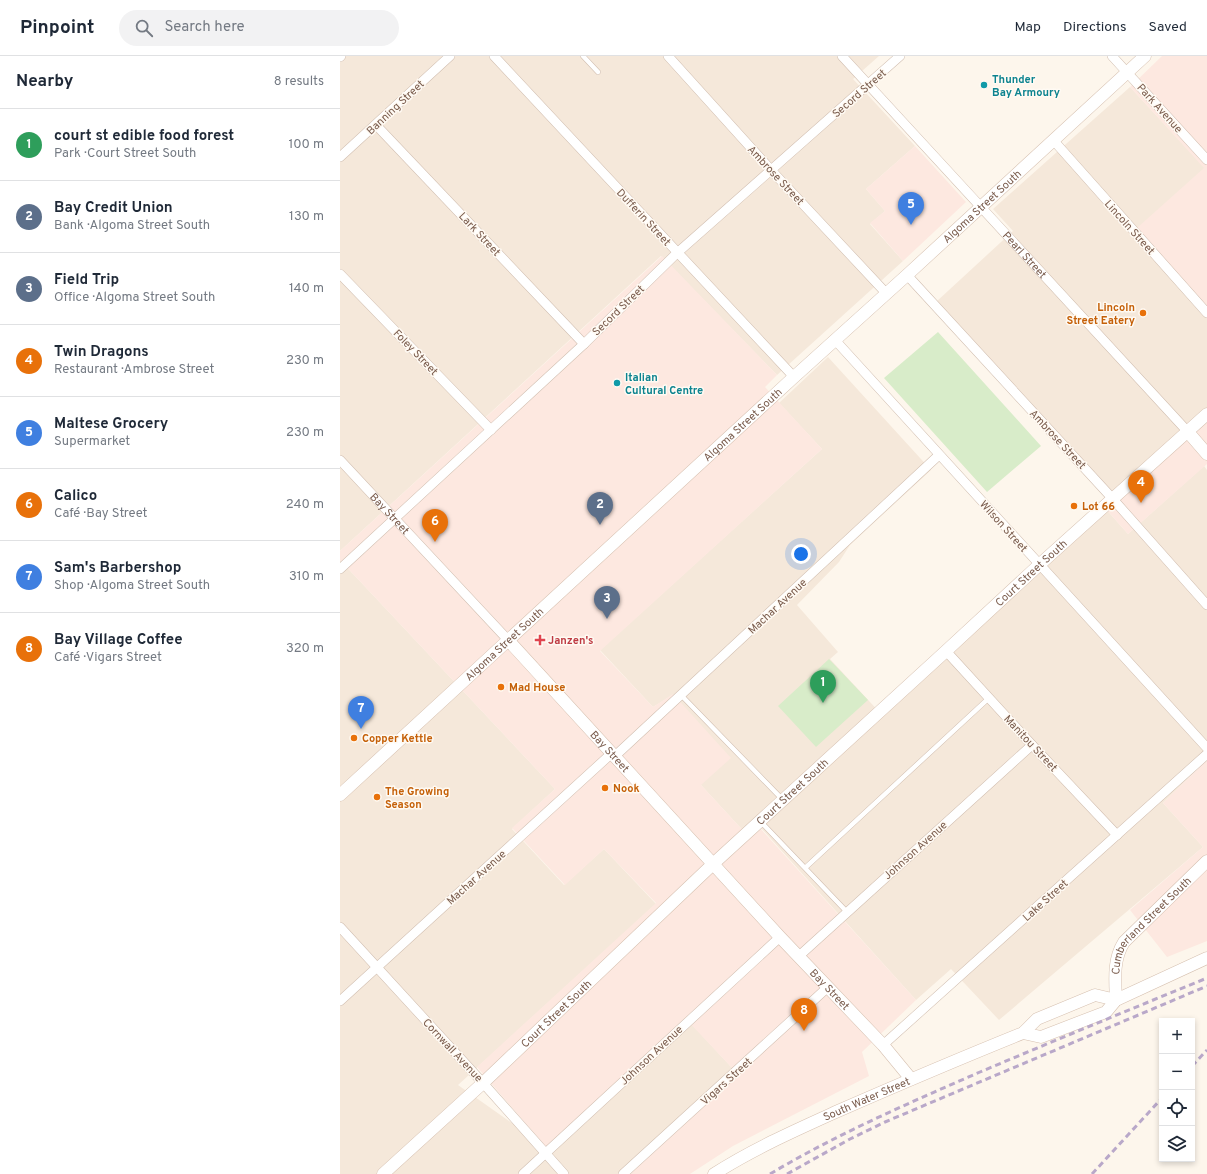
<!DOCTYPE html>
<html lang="en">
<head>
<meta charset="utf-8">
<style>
  :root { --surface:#fff; --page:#f2f2f3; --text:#1f2937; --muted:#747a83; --line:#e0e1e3; --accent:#e76f51 }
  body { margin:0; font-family:Overpass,sans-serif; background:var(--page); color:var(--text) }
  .controls { position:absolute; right:12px; bottom:12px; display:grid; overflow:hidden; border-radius:0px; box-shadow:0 2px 6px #0003 }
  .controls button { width:36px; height:36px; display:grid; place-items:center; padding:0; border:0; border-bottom:1px solid var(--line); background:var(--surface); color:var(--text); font:20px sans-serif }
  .you { position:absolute; left:461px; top:498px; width:14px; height:14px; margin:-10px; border:3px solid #fff; border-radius:50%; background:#1a73e8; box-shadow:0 0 0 6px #1a73e833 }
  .badge { display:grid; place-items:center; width:26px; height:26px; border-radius:50%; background:var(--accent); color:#fff; font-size:13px; font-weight:700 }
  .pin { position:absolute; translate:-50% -33px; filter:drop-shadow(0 1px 2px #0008) }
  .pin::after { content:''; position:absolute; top:21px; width:14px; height:12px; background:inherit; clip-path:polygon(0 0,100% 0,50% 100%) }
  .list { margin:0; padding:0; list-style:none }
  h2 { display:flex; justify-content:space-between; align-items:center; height:52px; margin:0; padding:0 16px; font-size:17px }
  h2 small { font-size:13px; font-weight:400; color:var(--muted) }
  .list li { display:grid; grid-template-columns:26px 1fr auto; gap:12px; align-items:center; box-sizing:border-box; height:72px; padding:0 16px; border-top:1px solid var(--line) }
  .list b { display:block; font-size:15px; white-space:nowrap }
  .list p { margin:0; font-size:13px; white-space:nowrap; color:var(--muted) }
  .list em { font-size:13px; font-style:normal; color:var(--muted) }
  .icon { flex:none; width:22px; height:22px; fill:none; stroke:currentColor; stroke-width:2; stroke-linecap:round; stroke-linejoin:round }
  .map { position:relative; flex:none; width:867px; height:1118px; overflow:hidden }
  header { display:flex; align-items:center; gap:24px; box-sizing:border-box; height:56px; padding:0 20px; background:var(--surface); border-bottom:1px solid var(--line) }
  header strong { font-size:19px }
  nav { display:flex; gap:22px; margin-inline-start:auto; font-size:14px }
  .search { width:280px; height:36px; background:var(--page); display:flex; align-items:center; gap:10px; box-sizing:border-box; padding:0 14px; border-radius:22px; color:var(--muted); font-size:15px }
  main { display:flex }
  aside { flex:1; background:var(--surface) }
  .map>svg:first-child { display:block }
  .residential { fill:#f5e8da }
  .commercial { fill:#fde8e0 }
  .green { fill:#d8ecc9 }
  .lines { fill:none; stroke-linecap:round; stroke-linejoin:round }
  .lane-casing { stroke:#d1beb0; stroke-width:5.5 }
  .street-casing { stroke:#d1beb0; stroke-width:10 }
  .secondary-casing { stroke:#d6c0b0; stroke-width:13 }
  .lane { stroke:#fff; stroke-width:4.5 }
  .street { stroke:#fff; stroke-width:9 }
  .secondary { stroke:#fff; stroke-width:12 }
  .rail { stroke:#b9a8c9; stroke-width:3; stroke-dasharray:6 4; stroke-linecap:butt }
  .culture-dot { fill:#0f9aa8; stroke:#fffaf3; stroke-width:1.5 }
  .food-dot { fill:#e8710a; stroke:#fffaf3; stroke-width:1.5 }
  .health-dot { fill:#e0444e; stroke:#fffaf3; stroke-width:1.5 }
  .labels { text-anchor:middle; stroke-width:3; stroke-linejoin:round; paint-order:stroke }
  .culture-label { font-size:11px; font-weight:bold; fill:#0d838f; stroke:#fffaf3; text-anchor:start }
  .street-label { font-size:11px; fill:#7a5c4d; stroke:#fffaf3 }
  .food-label { font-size:11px; font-weight:bold; fill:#c56008; stroke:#fffaf3; text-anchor:start }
  .health-label { font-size:11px; font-weight:bold; fill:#be3a42; stroke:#fffaf3; text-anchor:start }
</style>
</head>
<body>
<header>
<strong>Pinpoint</strong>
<div class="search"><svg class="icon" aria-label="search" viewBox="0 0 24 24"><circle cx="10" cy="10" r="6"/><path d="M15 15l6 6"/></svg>Search here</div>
<nav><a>Map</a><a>Directions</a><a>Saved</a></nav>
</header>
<main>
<aside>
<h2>Nearby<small>8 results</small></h2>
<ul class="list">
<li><span class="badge" style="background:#2e9e5b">1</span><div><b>court st edible food forest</b><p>Park · Court Street South</p></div><em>100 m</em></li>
<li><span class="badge" style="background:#5c6f8a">2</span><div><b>Bay Credit Union</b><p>Bank · Algoma Street South</p></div><em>130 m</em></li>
<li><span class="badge" style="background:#5c6f8a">3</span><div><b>Field Trip</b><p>Office · Algoma Street South</p></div><em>140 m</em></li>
<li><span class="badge" style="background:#e8710a">4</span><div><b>Twin Dragons</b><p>Restaurant · Ambrose Street</p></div><em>230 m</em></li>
<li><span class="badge" style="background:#3f7fe0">5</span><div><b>Maltese Grocery</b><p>Supermarket</p></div><em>230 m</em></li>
<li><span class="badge" style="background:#e8710a">6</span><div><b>Calico</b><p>Café · Bay Street</p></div><em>240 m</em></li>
<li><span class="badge" style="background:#3f7fe0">7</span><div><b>Sam's Barbershop</b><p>Shop · Algoma Street South</p></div><em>310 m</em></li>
<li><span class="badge" style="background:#e8710a">8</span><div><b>Bay Village Coffee</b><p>Café · Vigars Street</p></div><em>320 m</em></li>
</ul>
</aside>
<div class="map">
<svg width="867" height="1118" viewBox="0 0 867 1118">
  <rect width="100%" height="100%" fill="#fdf6ec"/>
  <path class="residential" d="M 0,0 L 539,0 L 513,23 L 575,90 L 526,133 L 545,155 L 530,168 L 563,205 L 437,319 L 321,200 L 0,495 Z
    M 790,31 L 865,112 L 867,250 L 867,364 L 777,442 L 596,246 L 673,175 L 653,153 Z
    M 488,301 L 591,414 L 510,489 L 499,506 L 457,549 L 498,596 L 490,603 L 543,660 L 765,452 L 788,478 L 864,410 L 867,414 L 867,704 L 823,747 L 863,791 L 659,964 L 611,913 L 576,944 L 421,772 L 409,781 L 361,729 L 333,639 L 313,651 L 260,594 L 482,393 L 439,347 Z
    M 0,504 L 215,733 L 172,773 L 224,829 L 264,793 L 316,848 L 118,1029 L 206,1091 L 345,961 L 394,1014 L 286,1118 L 0,1118 Z"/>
  <path class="commercial" d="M 822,0 L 867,0 L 867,250 L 797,172 L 864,112 L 790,31 Z
    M 575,90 L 626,146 L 563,205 L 530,167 L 545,155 L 526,133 Z
    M 322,200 L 437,319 L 425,331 L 482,393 L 260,595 L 313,651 L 333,638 L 391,702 L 361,729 L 409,781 L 420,772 L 576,944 L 522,996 L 529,1020 L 393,1090 L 350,1118 L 286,1118 L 394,1014 L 345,962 L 206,1091 L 137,1011 L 316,847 L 264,793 L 225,829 L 172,772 L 215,733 L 0,504 L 0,495 Z
    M 867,364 L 867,408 L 788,478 L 765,452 Z
    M 867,704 L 867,885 L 827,901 L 790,854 L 863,791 L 823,747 Z"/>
  <path class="green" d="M 598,276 L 701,390 L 647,436 L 544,322 Z
    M 489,603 L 528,644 L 476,691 L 438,650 Z"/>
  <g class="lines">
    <g class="lane-casing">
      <path id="lane" d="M 243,0 L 258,16
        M 341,639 L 443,744
        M 421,766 L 507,856
        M 465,812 L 649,642"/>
    </g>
    <g class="street-casing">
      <g id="street">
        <path d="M 154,0 L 454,321"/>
        <path d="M 328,0 L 431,114 L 546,237"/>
        <path id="s1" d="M 502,0 L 848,376"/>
        <path d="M 772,0 L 867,104"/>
        <path d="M 0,1 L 1,0"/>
        <path d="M 36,69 L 244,288"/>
        <path d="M 714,85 L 867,257"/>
        <path d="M 0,101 L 110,0"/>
        <path d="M 0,218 L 151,374"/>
        <path d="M 567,219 L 772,442 L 867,549"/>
        <path d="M 495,284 L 867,692"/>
        <path id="s2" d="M 0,404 L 168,584"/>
        <path d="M 0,513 L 244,288 L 337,197 L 560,0"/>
        <path d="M 606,595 L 692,689 L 777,779"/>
        <path d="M 275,700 L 599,399"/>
        <path d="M 0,871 L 143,1027 L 224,1118"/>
        <path d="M 459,900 L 692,689"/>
        <path d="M 0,945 L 272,697"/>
        <path d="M 543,989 L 867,698"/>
        <path d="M 183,1118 L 440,881"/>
        <path d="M 283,1118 L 488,931"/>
      </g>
    </g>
    <g class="secondary-casing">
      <g id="secondary">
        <path d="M 848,376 L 867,398"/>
        <path id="s3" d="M 168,584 L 440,881 L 543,989 L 571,1023"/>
        <path id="s4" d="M 0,739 L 454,321 L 567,219 L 805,0"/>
        <path id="s5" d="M 776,944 C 775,924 773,903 784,886 L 867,805"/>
        <path d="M 683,977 L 701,981 L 766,956 L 776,944 L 867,902"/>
        <path id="s6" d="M 43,1118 L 143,1027 L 373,808 L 606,595 L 699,509 L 867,358"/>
        <path id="s7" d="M 374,1118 C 413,1093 456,1074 498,1055 C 560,1028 621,1002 683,977 L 697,963 L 755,939 L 776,944"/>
      </g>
    </g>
    <use href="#lane" class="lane"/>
    <use href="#street" class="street"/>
    <use href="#secondary" class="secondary"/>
    <path class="rail" d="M 852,1010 L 867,994
      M 430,1118 C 497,1078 569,1047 640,1016 C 716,984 791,953 867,922
      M 447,1118 L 510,1083 L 545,1066 L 867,930
      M 752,1118 L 822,1042"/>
  </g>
  <g class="culture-dot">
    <circle cx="644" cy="29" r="4"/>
    <circle cx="277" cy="327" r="4"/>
  </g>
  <g class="food-dot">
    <circle cx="803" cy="257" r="4"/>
    <circle cx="734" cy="450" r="4"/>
    <circle cx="161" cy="631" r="4"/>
    <circle cx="14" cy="682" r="4"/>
    <circle cx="265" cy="732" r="4"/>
    <circle cx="37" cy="741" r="4"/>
  </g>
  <path class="health-dot" d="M198 578h4v4h4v4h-4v4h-4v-4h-4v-4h4z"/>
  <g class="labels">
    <g class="culture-label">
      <text x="652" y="27">Thunder<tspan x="652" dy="13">Bay Armoury</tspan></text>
      <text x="285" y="325">Italian<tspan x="285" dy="13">Cultural Centre</tspan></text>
    </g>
    <g class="street-label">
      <text transform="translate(519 37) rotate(-41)" y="4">Secord Street</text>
      <text transform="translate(55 51) rotate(-43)" y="4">Banning Street</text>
      <text transform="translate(820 52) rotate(48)" y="4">Park Avenue</text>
      <text transform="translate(436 119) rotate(47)" y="4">Ambrose Street</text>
      <text dy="4" stroke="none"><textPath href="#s4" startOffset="871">Algoma Street South</textPath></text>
      <text transform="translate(304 161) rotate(47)" y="4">Dufferin Street</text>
      <text transform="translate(790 171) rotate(48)" y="4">Lincoln Street</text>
      <text transform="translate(140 178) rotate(47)" y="4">Lark Street</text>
      <text dy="4" stroke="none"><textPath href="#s1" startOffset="270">Pearl Street</textPath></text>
      <text transform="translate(278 254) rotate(-44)" y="4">Secord Street</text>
      <text transform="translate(76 296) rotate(46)" y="4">Foley Street</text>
      <text dy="4" stroke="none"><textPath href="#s4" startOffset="547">Algoma Street South</textPath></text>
      <text transform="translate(718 383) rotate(47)" y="4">Ambrose Street</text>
      <text dy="4" stroke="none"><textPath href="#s2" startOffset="73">Bay Street</textPath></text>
      <text transform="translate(664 470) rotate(48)" y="4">Wilson Street</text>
      <text dy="4" stroke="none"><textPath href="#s6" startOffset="884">Court Street South</textPath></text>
      <text transform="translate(437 550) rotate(-43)" y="4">Machar Avenue</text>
      <text dy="4" stroke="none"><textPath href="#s4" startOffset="223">Algoma Street South</textPath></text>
      <text transform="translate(691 687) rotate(47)" y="4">Manitou Street</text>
      <text dy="4" stroke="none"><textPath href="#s3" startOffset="151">Bay Street</textPath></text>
      <text dy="4" stroke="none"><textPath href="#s6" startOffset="560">Court Street South</textPath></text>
      <text transform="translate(575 794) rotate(-42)" y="4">Johnson Avenue</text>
      <text transform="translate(136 821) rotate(-42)" y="4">Machar Avenue</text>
      <text transform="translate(705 844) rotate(-42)" y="4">Lake Street</text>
      <text dy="4" stroke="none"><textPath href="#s5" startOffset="88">Cumberland Street South</textPath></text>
      <text dy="4" stroke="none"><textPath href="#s3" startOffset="475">Bay Street</textPath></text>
      <text dy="4" stroke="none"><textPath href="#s6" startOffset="236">Court Street South</textPath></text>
      <text transform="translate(113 994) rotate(47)" y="4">Cornwall Avenue</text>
      <text transform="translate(311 999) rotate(-43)" y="4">Johnson Avenue</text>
      <text transform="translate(386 1025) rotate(-42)" y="4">Vigars Street</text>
      <text dy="4" stroke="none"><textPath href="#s7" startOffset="170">South Water Street</textPath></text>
    </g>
    <g class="food-label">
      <text x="795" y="255" text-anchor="end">Lincoln<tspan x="795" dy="13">Street Eatery</tspan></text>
      <text x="742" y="454">Lot 66</text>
      <text x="169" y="635">Mad House</text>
      <text x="22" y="686">Copper Kettle</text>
      <text x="273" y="736">Nook</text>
      <text x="45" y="739">The Growing<tspan x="45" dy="13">Season</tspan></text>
    </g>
    <g class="health-label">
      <text x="208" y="588">Janzen's</text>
    </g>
  </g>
</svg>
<div class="controls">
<button>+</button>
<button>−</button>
<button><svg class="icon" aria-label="locate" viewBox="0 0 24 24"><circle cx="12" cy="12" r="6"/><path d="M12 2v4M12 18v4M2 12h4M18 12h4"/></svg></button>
<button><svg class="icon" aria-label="layers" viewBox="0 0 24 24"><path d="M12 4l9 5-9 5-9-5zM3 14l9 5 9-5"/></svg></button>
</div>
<div class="you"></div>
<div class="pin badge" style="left:483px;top:647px;background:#2e9e5b">1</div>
<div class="pin badge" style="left:260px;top:469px;background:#5c6f8a">2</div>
<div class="pin badge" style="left:267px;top:563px;background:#5c6f8a">3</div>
<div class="pin badge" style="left:801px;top:447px;background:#e8710a">4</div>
<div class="pin badge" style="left:571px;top:169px;background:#3f7fe0">5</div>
<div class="pin badge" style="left:95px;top:486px;background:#e8710a">6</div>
<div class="pin badge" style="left:21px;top:673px;background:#3f7fe0">7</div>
<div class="pin badge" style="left:464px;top:975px;background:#e8710a">8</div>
</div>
</main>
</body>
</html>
